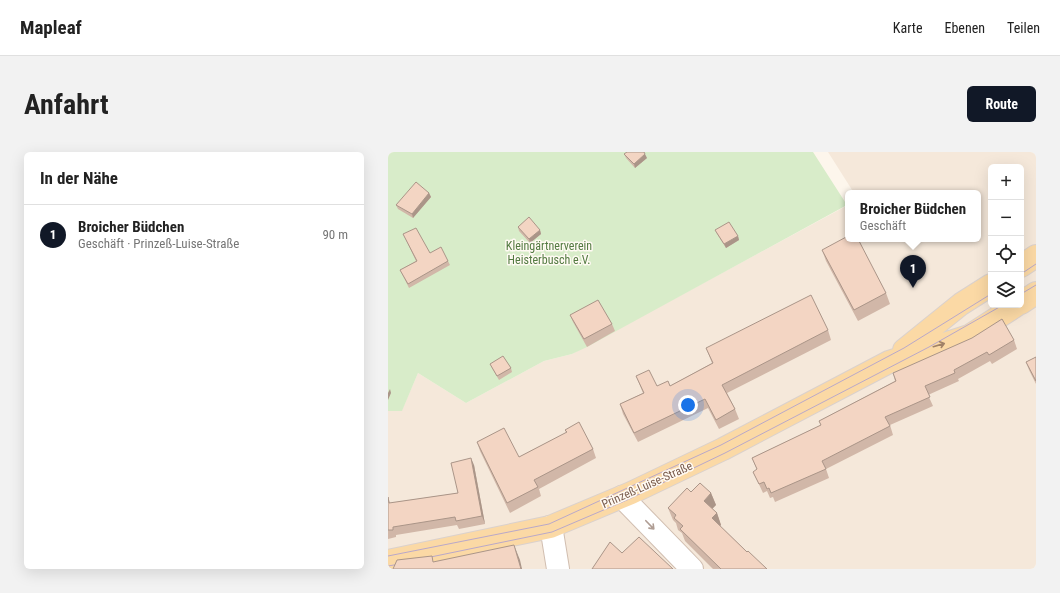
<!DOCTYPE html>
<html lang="de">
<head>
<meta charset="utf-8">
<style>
  :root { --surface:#fff; --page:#f2f2f2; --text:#222; --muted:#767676; --line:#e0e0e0; --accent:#111827 }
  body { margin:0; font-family:"Roboto Condensed",sans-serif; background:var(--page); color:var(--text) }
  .controls { position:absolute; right:12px; top:12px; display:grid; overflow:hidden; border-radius:6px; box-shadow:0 4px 16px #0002 }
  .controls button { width:36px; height:36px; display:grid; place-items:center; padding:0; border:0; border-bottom:1px solid var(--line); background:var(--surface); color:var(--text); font:20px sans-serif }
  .you { position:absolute; left:300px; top:253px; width:14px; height:14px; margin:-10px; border:3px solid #fff; border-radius:50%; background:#1a73e8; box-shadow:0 0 0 6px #1a73e833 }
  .badge { display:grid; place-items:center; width:26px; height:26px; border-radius:50%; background:var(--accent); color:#fff; font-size:13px; font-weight:700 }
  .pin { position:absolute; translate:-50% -33px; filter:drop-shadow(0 1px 2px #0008) }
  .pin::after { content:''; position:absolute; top:21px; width:14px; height:12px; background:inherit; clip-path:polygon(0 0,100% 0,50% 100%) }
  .popup { position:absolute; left:457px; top:38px; width:136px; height:52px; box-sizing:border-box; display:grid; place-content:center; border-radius:6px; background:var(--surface); filter:drop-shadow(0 1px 3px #0005); font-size:13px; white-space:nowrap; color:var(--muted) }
  .popup b { font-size:15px; color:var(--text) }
  .popup::after { content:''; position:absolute; left:50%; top:100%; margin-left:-8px; border:8px solid transparent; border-top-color:var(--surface) }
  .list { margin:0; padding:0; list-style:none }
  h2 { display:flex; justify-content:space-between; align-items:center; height:52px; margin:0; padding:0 16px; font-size:17px }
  h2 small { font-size:13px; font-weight:400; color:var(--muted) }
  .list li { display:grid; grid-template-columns:26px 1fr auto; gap:12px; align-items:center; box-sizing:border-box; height:60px; padding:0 16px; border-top:1px solid var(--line) }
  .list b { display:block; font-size:15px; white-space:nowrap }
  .list p { margin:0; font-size:13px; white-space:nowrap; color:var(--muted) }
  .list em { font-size:13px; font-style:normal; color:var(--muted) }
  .icon { flex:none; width:22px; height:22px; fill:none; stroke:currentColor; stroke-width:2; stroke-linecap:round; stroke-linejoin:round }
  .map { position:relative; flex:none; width:648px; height:417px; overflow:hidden; border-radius:6px }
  header { display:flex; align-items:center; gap:24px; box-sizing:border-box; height:56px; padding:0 20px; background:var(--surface); border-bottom:1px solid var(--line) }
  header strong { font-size:19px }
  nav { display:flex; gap:22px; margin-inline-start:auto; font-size:14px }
  .intro { display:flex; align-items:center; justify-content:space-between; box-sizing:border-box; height:96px; padding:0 24px }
  h1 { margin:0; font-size:28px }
  .button { padding:10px 18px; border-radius:6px; background:var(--accent); color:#fff; font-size:14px; font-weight:700 }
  main { display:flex; gap:24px; padding:0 24px }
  aside { flex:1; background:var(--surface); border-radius:6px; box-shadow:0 4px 16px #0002 }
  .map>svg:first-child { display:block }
  .residential { fill:#f5e8da; fill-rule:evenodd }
  .green { fill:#d8ecc9 }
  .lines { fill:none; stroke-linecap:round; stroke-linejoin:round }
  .minor-casing { stroke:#d1beb0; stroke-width:24 }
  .major-casing { stroke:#dad1cd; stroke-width:24 }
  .minor { stroke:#fff; stroke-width:22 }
  .major { stroke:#fbd9a5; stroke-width:22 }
  .tram { stroke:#b9a8c9; stroke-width:1 }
  .wall { fill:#d1b7a8 }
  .shaded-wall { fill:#aa9588 }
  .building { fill:#f3d5c3; stroke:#aa9588 }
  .oneway { stroke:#a18267 }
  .oneway2 { stroke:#af9d94 }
  .labels { text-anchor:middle; stroke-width:3; stroke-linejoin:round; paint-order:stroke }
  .park-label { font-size:12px; fill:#537a41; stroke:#fffaf3 }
  .street-label { font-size:12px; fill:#7a5c4d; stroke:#fffaf3 }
</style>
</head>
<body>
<header>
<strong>Mapleaf</strong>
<nav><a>Karte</a><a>Ebenen</a><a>Teilen</a></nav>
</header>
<div class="intro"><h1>Anfahrt</h1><a class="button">Route</a></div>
<main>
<aside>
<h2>In der Nähe<small></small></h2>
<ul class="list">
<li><span class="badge">1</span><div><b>Broicher Büdchen</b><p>Geschäft · Prinzeß-Luise-Straße</p></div><em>90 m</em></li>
</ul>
</aside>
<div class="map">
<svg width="648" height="417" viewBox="0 0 648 417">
  <rect width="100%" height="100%" fill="#fdf6ec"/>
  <path class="residential" d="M 440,0 L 648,0 L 648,417 L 0,417 L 0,259 L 14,258 L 30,221 L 78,251 L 156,209 L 184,202 L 460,53 L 460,87 L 590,87 L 590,41 L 466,41 ZM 603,15 L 633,15 L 633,153 L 603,153 Z"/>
  <path class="green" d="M 0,0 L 425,0 L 459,53 L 199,195 L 184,202 L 156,209 L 78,251 L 30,221 L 14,259 L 0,259 Z"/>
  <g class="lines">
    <g class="minor-casing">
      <path id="minor" d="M 234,345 L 304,417
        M 162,375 L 164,380 L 170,417"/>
    </g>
    <g class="major-casing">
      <path id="major" d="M 633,114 L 648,104
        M 633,151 L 648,141
        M 516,198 L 573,152 L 603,133
        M 0,409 L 162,375 L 243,341 L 335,297 L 501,210 L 581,184 L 629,153"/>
    </g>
    <use href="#minor" class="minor"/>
    <use href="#major" class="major"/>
    <path class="tram" d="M 633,122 L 648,112
      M 633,142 L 648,133
      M 0,404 L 161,372 L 333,293 L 516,196 L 603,142
      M 33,407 L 164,380 L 239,348 L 337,301 L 541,195 L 615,153
      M 0,414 L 18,411"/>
  </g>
  <path class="wall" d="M 236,2 L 259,6 L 247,16 L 238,6 Z
    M 41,41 L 43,45 L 25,66 L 10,57 L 8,53 Z
    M 130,75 L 152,78 L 153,82 L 142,91 L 131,79 Z
    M 327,78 L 350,84 L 351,88 L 338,96 L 329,82 Z
    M 15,82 L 42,101 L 60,109 L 62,113 L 21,136 L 12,118 L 28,109 Z
    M 434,98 L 498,141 L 502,152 L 470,169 L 438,109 Z
    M 182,163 L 224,172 L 227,179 L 199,195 L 185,170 Z
    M 440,178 L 443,188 L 339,241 L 347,257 L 351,267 L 331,277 L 320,256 L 250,290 L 235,262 L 232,252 L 255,241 L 248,224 L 269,234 L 282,234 L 324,211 L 318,196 Z
    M 626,188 L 629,197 L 604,212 L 602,209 L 570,227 L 571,229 L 540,243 L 545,254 L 502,273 L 505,283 L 438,317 L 441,326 L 387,350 L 385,345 L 382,346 L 379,339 L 375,341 L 369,328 L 365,320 L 369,318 L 364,306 L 433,273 L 431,269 L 507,229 L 505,221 Z
    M 648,205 L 648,232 L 641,218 L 638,210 Z
    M 102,212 L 123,216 L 124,220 L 111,228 L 104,216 Z
    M 177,278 L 205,297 L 208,306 L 151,337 L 153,344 L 122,361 L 92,299 L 89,290 L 131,305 L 178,281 Z
    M 86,313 L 97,372 L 71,377 L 69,373 L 8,383 L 8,385 L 0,387 L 0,345 L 2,351 L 70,341 Z
    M 303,340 L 323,341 L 328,353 L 324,357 L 329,361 L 333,373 L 332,374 L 359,400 L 379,417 L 325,417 L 297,389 L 294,381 L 290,378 L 288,371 L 285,368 L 280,356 Z"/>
  <path class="shaded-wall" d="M 257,2 L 259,6 L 247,16 L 246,12 Z
    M 41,41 L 43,45 L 25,66 L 24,62 Z
    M 152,78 L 153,82 L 142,91 L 141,87 Z
    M 350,84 L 351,88 L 338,96 L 336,92 Z
    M 2,237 L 3,241 L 0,248 L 0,241 Z
    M 83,306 L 86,313 L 97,372 L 94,364 Z
    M 323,341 L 328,353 L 320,361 L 316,349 Z
    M 329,361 L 333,373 L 328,378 L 324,366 Z
    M 126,393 L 132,408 L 134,417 L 133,417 Z"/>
  <path class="building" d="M 239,0 L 256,0 L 257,2 L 246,12 L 236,2 Z
    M 28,30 L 41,41 L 24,62 L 8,53 Z
    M 141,65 L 152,78 L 141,87 L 130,75 Z
    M 341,70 L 350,84 L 336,92 L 327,78 Z
    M 28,76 L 42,101 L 53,95 L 60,109 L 20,132 L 12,118 L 29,109 L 15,82 Z
    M 460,84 L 460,87 L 470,87 L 498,141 L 466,158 L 434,98 Z
    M 423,143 L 440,178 L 334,233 L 347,257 L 328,268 L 317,247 L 246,281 L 232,252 L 256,241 L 248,224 L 261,218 L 269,234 L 280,229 L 282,234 L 325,211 L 318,196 Z
    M 210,148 L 224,172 L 196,187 L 182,163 Z
    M 614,167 L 626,188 L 601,203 L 599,200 L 566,218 L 567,221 L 537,234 L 542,245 L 497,265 L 502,274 L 434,309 L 438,317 L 383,341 L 381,336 L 379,337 L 376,330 L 371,332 L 365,320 L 369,317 L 364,306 L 433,273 L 431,269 L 508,229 L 505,221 L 584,186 Z
    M 115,204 L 123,216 L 109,224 L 102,212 Z
    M 648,205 L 648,229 L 638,210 Z
    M 191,270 L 205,297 L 146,328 L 150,335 L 119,351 L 89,290 L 116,276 L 131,305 L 179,280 L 177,278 Z
    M 83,306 L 94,364 L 68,369 L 67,365 L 5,375 L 5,378 L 0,378 L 0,345 L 1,351 L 70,341 L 63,311 Z
    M 312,331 L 323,341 L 316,349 L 329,361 L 324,366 L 359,400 L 360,399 L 379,417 L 333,417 L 292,377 L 295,374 L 286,366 L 288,363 L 280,356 L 299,336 L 303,340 Z
    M 251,385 L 285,417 L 204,417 L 222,390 L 234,401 Z
    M 126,393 L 133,417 L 5,417 L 9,408 L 44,404 L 45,410 Z"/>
  <defs><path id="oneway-shaft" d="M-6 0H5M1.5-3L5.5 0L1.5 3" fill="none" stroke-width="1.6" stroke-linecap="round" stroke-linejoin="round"/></defs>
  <use class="oneway" href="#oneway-shaft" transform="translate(551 193) rotate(-16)"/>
  <use class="oneway2" href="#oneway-shaft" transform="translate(262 373) rotate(46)"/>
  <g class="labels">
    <g class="park-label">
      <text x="161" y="98">Kleingärtnerverein<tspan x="161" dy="14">Heisterbusch e.V.</tspan></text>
    </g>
    <g class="street-label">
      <text transform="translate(259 333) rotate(-24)" y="4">Prinzeß-Luise-Straße</text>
    </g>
  </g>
</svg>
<div class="controls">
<button>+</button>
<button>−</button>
<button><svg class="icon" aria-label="locate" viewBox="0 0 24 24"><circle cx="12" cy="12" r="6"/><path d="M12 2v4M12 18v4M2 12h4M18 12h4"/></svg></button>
<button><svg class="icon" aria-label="layers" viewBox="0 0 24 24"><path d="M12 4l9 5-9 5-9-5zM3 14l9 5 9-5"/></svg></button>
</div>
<div class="you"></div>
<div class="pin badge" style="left:525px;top:136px">1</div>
<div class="popup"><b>Broicher Büdchen</b>Geschäft</div>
</div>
</main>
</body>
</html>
